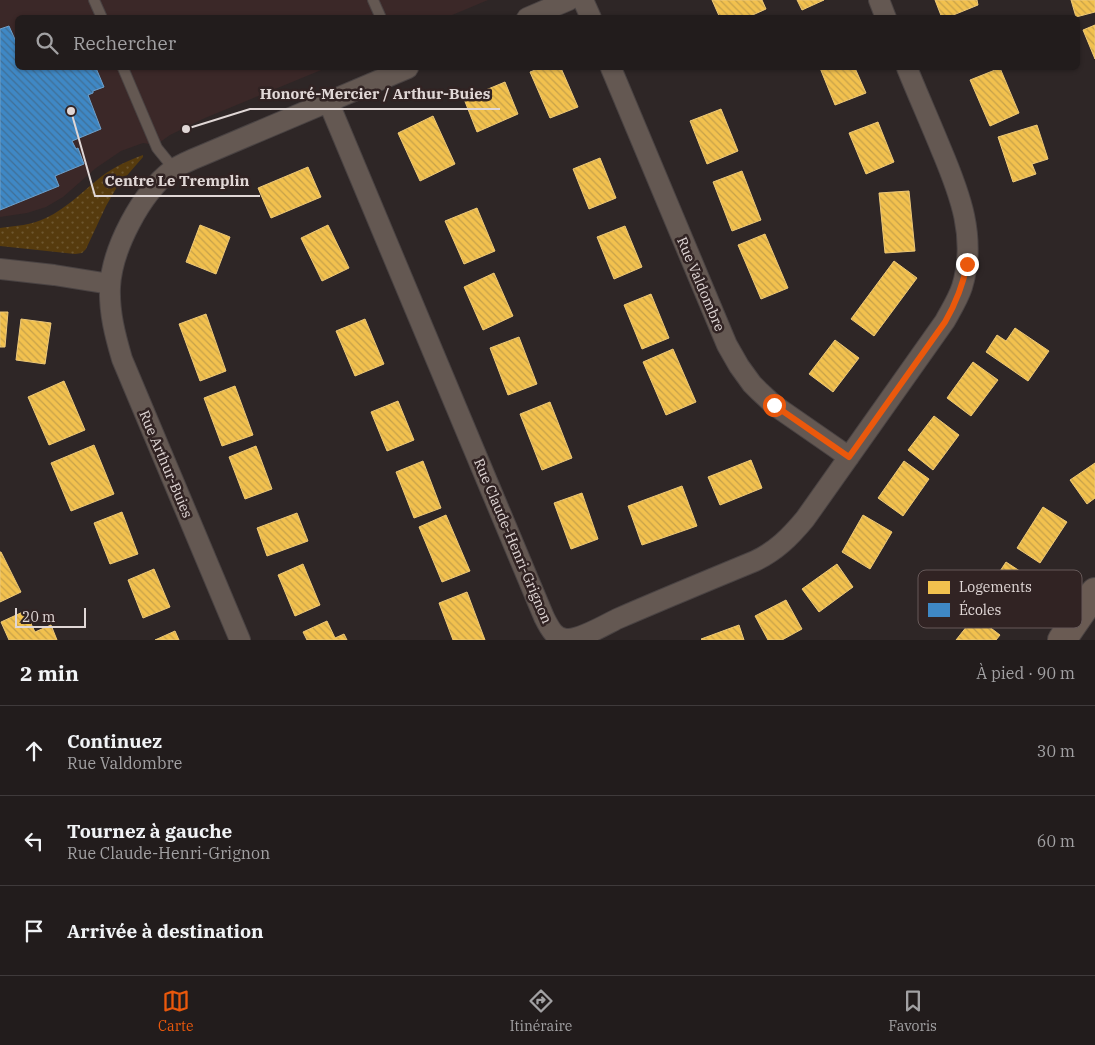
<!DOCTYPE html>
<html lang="fr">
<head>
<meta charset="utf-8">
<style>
  :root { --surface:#221c1c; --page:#2a2525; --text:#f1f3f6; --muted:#a2a1a3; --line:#3f3a3b; --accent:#ea580c }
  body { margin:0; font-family:"IBM Plex Serif",serif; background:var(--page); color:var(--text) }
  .scale { position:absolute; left:15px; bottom:12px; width:71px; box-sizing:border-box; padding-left:5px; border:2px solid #e0d7d6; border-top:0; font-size:14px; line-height:18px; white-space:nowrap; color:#e0d7d6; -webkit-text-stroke:4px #312323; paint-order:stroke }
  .stop { position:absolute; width:15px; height:15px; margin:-11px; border:4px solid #ea580c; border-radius:50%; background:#fff }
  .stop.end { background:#ea580c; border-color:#fff; box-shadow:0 1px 5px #0008 }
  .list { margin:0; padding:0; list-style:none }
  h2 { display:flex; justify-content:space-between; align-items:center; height:65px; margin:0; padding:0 20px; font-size:21px }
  h2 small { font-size:16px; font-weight:400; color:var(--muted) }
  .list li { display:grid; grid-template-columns:32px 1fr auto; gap:15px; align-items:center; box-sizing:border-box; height:90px; padding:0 20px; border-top:1px solid var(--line) }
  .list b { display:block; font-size:19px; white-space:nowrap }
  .list p { margin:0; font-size:16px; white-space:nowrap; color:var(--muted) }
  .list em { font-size:16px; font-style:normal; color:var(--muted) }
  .icon { flex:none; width:28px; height:28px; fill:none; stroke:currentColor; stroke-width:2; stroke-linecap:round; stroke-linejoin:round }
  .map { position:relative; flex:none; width:1095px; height:640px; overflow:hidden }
  .search { position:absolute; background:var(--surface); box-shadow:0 1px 4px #0004; left:15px; right:15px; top:15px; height:55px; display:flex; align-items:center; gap:12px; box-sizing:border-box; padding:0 18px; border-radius:8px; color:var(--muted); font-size:19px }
  .sheet { height:335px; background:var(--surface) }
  nav { display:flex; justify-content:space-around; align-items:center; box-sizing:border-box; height:70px; border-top:1px solid var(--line); background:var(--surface); font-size:14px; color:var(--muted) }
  nav a { display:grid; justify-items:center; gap:2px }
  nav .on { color:var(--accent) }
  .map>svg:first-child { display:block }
  .built { fill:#3b2828 }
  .grass { fill:url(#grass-dots) }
  .homes { fill:url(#homes-back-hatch); stroke:#edc877 }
  .schools { fill:url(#schools-back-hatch); stroke:#6fa0ca }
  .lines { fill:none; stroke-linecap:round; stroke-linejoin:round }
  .lane-casing { stroke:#4a4343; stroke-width:12 }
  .street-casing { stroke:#4a4343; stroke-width:22 }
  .secondary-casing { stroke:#4a4343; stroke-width:30 }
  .lane { stroke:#645852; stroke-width:10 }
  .street { stroke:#645852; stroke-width:20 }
  .secondary { stroke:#6a5b53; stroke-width:28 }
  .route { stroke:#ea580c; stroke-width:6 }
  .labels { text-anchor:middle; stroke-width:5; stroke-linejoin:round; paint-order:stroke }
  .street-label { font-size:14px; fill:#e0d7d6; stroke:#312323 }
  .key { fill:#312323; stroke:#665959; stroke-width:1 }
  .key-label { font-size:14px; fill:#e0d7d6 }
  .leader { fill:none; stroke:#e0d7d6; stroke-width:2 }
  .callout-dot { fill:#e0d7d6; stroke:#312323; stroke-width:2 }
  .callout-label { font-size:15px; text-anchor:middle; font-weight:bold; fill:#e0d7d6; stroke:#312323; stroke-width:5; stroke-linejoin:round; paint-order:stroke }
</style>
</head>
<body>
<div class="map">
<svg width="1095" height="640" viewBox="0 0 1095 640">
  <defs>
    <pattern id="grass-dots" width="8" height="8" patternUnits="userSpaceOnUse" patternTransform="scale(1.25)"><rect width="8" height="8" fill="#563b0e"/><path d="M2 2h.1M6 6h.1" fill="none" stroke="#6e5730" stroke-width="1.8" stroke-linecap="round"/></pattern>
    <pattern id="homes-back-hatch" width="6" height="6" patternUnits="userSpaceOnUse" patternTransform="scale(1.25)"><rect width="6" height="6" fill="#f2c14e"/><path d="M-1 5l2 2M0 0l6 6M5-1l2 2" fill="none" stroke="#c6a14a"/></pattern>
    <pattern id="schools-back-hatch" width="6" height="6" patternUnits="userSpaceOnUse" patternTransform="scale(1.25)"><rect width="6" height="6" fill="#3f88c5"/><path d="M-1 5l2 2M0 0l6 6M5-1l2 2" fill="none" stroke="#406f96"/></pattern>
  </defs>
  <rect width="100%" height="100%" fill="#2e2626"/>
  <path class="built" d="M 0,0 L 488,0 L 445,18 L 18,18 L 18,68 L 326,68 L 205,118 L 170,135 L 156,145 L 143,143 L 121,151 L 96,168 L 63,197 L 46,207 L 27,213 L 0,217 Z"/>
  <path class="grass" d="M 143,155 L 143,157 L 117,187 L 106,206 L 86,249 L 82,253 L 75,254 L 0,246 L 0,228 C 15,226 32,225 46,218 C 67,208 83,191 102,176 C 114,167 129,160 143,155 Z"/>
  <path class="homes" d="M 712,0 L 762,0 L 766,9 L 746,18 L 720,18 Z
    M 797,0 L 824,0 L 802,10 Z
    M 935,0 L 977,0 L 978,5 L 946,18 L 942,18 Z
    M 1071,0 L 1095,0 L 1095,12 L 1076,17 Z
    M 1095,25 L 1095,59 L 1083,30 Z
    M 540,68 L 561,68 L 578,107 L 550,118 L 530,72 Z
    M 820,68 L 855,68 L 866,93 L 835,105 Z
    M 1000,68 L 1019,113 L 990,126 L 970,80 Z
    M 505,82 L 518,114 L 477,132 L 464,99 Z
    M 721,109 L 738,151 L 707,164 L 690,121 Z
    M 433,116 L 455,164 L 420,181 L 398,133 Z
    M 878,122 L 894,162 L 866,174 L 849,133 Z
    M 1037,125 L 1048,159 L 1032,164 L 1036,174 L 1013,182 L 998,137 Z
    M 600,158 L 616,198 L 589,209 L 573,169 Z
    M 308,167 L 321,197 L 271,218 L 258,188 Z
    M 742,171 L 761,220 L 732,231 L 713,182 Z
    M 909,191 L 915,251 L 885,253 L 879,193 Z
    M 477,208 L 495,251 L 464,264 L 445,221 Z
    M 200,225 L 230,237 L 216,274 L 186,262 Z
    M 328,225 L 349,268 L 322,281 L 301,238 Z
    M 625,226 L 642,267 L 614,279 L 597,237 Z
    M 765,234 L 788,288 L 761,299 L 738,245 Z
    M 894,261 L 917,278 L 874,336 L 851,319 Z
    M 494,273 L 513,316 L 483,330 L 464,287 Z
    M 651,294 L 669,338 L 642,349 L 624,305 Z
    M 0,312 L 8,312 L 5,347 L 0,347 Z
    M 206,314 L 226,371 L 200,381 L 179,324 Z
    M 21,319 L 51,323 L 45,364 L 16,360 Z
    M 365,319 L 384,364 L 355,376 L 336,331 Z
    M 1015,328 L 1049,351 L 1028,381 L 986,352 L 997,335 L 1006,341 Z
    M 519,337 L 537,384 L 508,395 L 490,348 Z
    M 835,340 L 859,358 L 833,392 L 809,374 Z
    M 673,349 L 696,402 L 666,415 L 643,362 Z
    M 973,362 L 998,380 L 971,416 L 947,398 Z
    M 64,381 L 85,430 L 49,445 L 28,397 Z
    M 235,386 L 253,435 L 222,446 L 204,398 Z
    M 398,401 L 414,440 L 387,451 L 371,412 Z
    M 550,402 L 572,458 L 542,470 L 520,414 Z
    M 934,416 L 959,435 L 933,470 L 908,450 Z
    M 94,445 L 114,494 L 71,511 L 51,463 Z
    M 256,446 L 272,489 L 245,499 L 229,457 Z
    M 751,460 L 762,488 L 720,505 L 708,477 Z
    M 423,461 L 441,508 L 414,518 L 396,472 Z
    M 904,461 L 929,479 L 903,516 L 878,498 Z
    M 1095,463 L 1095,498 L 1087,504 L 1070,480 Z
    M 682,486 L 697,526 L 642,545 L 628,506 Z
    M 582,493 L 598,539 L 571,549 L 554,503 Z
    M 1043,507 L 1067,522 L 1040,563 L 1017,548 Z
    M 122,512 L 138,554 L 110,564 L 94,523 Z
    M 297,513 L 308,541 L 267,556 L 257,528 Z
    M 446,515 L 470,571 L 442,582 L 419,527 Z
    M 863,515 L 892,532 L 870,569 L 842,552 Z
    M 0,552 L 1,552 L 21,592 L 0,602 Z
    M 1006,562 L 1035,581 L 1011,619 L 981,600 Z
    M 303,564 L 320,605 L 295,616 L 278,575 Z
    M 837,564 L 853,587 L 819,612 L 802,589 Z
    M 154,569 L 170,607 L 143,618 L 128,580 Z
    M 467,592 L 485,640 L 453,640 L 439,603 Z
    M 786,600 L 802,629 L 782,640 L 768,640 L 755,616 Z
    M 25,611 L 35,632 L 51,625 L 57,640 L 9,640 L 1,622 Z
    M 975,616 L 1000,635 L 996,640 L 956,640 Z
    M 327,621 L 335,638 L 344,634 L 347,640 L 307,640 L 303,632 Z
    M 739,625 L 744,640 L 702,640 L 701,639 Z
    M 175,631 L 179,640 L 155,640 Z"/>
  <path class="schools" d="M 9,26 L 18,46 L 18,68 L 96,68 L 104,87 L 93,91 L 93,93 L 88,95 L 101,129 L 72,141 L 76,149 L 78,148 L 84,164 L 55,176 L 59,186 L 0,210 L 0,29 Z"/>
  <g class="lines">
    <g class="lane-casing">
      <path id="lane" d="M 94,0 L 102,18
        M 373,0 L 381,18
        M 123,68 L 157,148 L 174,169"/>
    </g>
    <g class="street-casing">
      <path id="street" d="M 583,0 L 591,18
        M 879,0 L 886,18
        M 527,18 L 569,0
        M 611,68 L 727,345 L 739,366 L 752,384 L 759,391 L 774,405 L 849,457
        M 328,101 L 544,617 C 549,627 555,640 568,639 C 581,639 605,625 617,619 C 663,599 709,580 755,561 C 776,551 790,537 805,519 L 945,321 C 951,310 958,299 962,287 C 977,238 960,194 941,149 C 930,122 918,95 907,68
        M 0,269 L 54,275 L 110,284
        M 240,640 L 122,359 C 115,335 109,312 110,287 C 112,249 141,193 172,170 C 181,164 193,159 203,155 L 408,68"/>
    </g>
    <g class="secondary-casing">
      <path id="secondary" d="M 1062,640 L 1095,592"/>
    </g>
    <use href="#lane" class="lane"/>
    <use href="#street" class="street"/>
    <use href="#secondary" class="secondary"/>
  </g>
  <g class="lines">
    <path class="route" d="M 774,405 L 849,457 L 945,322 C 956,303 963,285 967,264"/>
  </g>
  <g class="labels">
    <g class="street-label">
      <text transform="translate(701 284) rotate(67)" y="5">Rue Valdombre</text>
      <text transform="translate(166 464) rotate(67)" y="5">Rue Arthur-Buies</text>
      <text transform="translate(513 541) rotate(67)" y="5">Rue Claude-Henri-Grignon</text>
    </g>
  </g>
  <rect x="918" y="570" width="164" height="58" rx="8" class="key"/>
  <rect x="928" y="581" width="22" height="13" fill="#f2c14e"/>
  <rect x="928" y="603" width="22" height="14" fill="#3f88c5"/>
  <g class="key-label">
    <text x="959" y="592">Logements</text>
    <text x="959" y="615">Écoles</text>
  </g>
  <path class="leader" d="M186 129L250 109H500M71 111L95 196H260"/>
  <g class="callout-dot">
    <circle cx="186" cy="129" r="5"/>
    <circle cx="71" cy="111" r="5"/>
  </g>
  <g class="callout-label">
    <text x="375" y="99">Honoré-Mercier / Arthur-Buies</text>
    <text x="177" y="186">Centre Le Tremplin</text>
  </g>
</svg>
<div class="scale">20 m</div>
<div class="stop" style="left:774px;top:405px"></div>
<div class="stop end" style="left:967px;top:264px"></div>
<div class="search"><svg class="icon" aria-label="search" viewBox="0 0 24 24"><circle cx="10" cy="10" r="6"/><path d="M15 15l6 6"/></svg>Rechercher</div>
</div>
<section class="sheet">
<h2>2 min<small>À pied · 90 m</small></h2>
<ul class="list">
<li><svg class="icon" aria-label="ahead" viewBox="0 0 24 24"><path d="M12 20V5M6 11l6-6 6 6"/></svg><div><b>Continuez</b><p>Rue Valdombre</p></div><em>30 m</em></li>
<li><svg class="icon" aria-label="left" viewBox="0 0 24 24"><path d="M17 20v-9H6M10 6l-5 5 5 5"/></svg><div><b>Tournez à gauche</b><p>Rue Claude-Henri-Grignon</p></div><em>60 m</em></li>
<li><svg class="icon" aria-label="arrive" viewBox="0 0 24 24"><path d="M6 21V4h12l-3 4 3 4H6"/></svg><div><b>Arrivée à destination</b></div></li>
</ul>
</section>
<nav>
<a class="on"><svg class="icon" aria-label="map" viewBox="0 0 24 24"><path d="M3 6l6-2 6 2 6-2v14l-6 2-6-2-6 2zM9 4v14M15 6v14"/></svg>Carte</a>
<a><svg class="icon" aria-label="directions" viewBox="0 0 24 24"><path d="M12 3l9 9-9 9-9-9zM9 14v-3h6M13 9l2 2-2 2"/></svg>Itinéraire</a>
<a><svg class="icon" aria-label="saved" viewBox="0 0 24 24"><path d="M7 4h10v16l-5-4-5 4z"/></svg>Favoris</a>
</nav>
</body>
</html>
